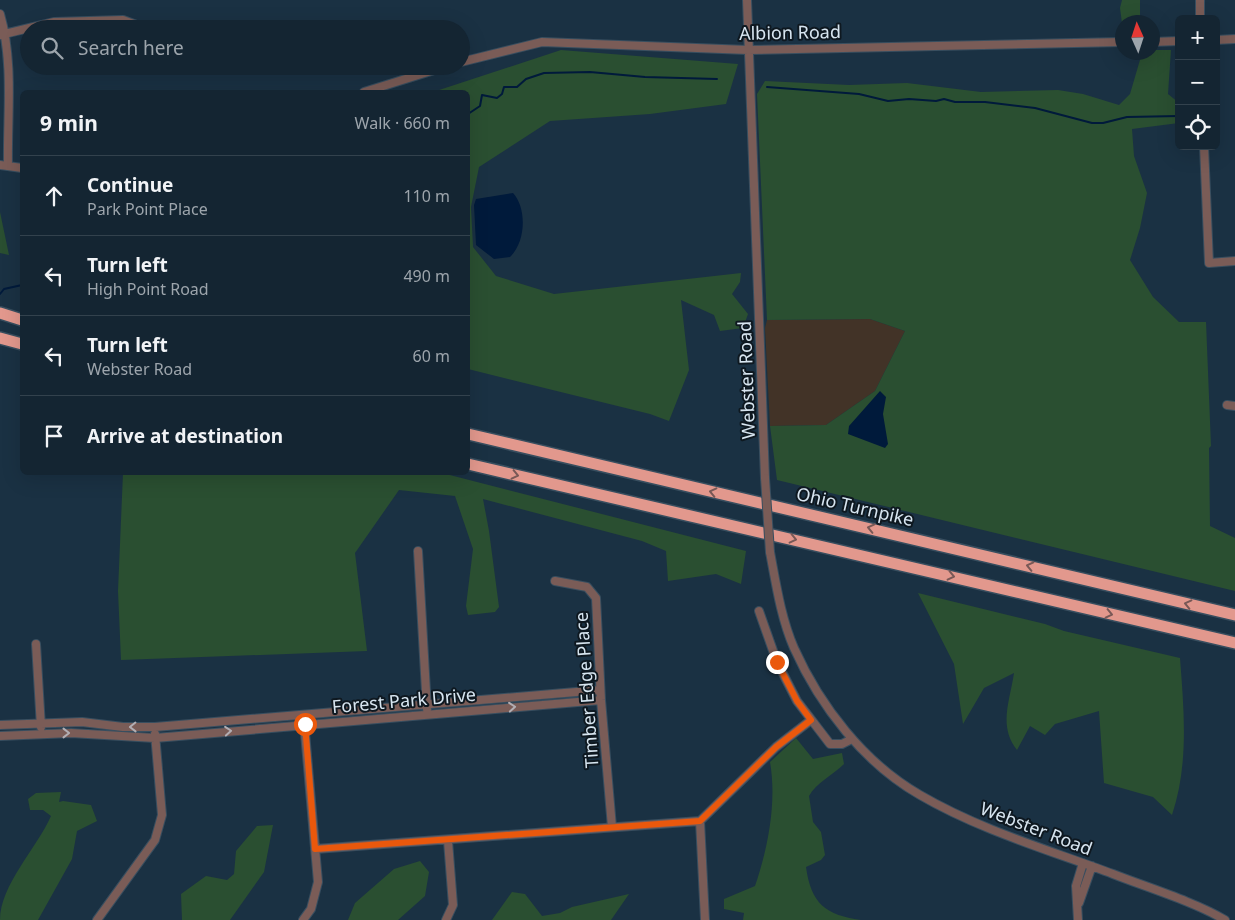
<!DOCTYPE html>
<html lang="en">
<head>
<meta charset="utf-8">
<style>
  :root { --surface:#142532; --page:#21313e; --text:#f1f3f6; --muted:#9da5ac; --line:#33424d }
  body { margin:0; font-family:"Noto Sans",sans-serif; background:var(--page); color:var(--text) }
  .controls { position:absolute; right:15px; top:15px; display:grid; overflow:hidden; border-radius:8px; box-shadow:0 5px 20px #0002 }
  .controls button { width:45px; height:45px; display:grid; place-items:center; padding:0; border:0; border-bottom:1px solid var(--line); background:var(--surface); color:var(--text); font:25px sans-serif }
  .compass { position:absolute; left:1115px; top:15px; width:45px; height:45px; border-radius:50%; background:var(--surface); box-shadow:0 5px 20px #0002; rotate:357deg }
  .stop { position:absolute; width:15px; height:15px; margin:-11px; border:4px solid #ea580c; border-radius:50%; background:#fff }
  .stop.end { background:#ea580c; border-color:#fff; box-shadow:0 1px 5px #0008 }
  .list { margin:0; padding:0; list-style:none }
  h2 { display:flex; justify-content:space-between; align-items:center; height:65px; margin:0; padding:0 20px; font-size:21px }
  h2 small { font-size:16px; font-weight:400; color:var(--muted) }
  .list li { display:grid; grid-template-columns:32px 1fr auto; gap:15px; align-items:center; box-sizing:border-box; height:80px; padding:0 20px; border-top:1px solid var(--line) }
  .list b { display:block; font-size:19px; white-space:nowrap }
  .list p { margin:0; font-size:16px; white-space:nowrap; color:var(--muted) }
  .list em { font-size:16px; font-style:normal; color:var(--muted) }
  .icon { flex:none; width:28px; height:28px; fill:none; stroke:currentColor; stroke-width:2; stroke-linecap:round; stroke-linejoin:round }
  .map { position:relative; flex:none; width:1235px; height:920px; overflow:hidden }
  .search { position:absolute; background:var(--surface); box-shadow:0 5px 20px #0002; left:20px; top:20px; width:450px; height:55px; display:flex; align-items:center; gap:12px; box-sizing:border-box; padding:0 18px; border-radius:28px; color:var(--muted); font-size:19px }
  .panel { position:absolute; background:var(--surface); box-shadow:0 5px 20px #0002; left:20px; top:90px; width:450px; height:385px; border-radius:8px }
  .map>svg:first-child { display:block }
  .commercial { fill:#423327 }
  .green { fill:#2a4f31 }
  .water { fill:#001a3b }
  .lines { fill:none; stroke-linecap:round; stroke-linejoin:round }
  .stream { stroke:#001a3b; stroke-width:2 }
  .minor-casing { stroke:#384e5f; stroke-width:10 }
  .highway-casing { stroke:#384e5f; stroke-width:14 }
  .minor { stroke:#7a5c57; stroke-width:8 }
  .highway { stroke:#e2988d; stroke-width:11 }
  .minor-bridge-casing { stroke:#384e5f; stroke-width:10; stroke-linecap:butt }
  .minor-bridge { stroke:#7a5c57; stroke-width:8 }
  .oneway { stroke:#785856 }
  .oneway2 { stroke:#b2aeb3 }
  .route { stroke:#ea580c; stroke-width:6 }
  .labels { text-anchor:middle; stroke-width:4; stroke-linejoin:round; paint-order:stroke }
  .street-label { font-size:18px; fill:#d7e5f0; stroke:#0e1820 }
</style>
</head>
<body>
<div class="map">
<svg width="1235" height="920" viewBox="0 0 1235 920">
  <rect width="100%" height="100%" fill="#1a3143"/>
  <path class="commercial" d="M 870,319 L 905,331 L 875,391 L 826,425 L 770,426 L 765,328 L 767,320 Z"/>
  <path class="green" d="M 1122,0 L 1140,0 L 1140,22 L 1122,23 L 1120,8 Z
    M 561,50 L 738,64 L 726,104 L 650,114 L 550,121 L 479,167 L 471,207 L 473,247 L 496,276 L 554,294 L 741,273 L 740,282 L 732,294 L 748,314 L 743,328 L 720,331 L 714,315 L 681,300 L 689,370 L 669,421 L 650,414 L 468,369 L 468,92 L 433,92 Z
    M 1153,50 L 1171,50 L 1168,94 L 1179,103 L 1179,123 L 1132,129 L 1134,156 L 1147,193 L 1140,228 L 1130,260 L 1153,297 L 1179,322 L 1206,322 L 1211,446 L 1209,448 L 1210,526 L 1235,538 L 1235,591 L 777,480 L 770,426 L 826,425 L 875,391 L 905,331 L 870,319 L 767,320 L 757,94 L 765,81 L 849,85 L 907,83 L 981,92 L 1058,90 L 1083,94 L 1119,105 L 1130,94 L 1142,53 L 1152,52 Z
    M 0,212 L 9,255 L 0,253 Z
    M 123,473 L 442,473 L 746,551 L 741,584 L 716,574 L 668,581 L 666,551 L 642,541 L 483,499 L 489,531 L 499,607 L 495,612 L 468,615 L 466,606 L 473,549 L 455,496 L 399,490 L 355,553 L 367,651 L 121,660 L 118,591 Z
    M 918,593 L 1045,624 L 1064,631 L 1180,658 C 1184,711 1189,764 1172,815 L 1153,797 L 1104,783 L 1099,711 L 1055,724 L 1045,735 L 1030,726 L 1017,750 C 998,726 1010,701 1014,673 L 984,688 L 963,724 L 954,664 Z
    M 796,738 L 813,759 L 842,753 L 844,764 C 833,775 816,783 809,796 L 813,822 L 821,832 L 825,855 L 821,860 L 806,867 C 811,903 825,915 861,920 L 743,920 L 744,913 L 724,909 L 724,899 L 755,886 C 768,848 777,802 770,762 Z
    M 61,792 L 59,802 L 63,801 L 91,805 L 97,821 L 77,831 L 72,859 L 38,920 L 0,920 C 0,885 37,848 51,816 L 43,810 L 30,810 L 28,799 L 36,793 Z
    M 273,825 L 264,872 L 230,920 L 182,920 L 181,894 L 206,876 L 227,880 L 234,874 L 236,851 L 257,826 Z
    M 420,861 L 429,872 L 425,896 L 398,920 L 348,920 L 355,903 L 394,869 Z
    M 512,892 L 525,894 L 542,916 L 560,913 L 572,907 L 629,894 L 611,920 L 492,920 Z"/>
  <path class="water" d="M 513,193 C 527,208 526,242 510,257 L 494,259 L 476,245 L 474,205 L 476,199 Z
    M 880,391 L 886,397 L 883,414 L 888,444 L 885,448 L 848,434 L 849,426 Z"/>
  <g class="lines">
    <path class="stream" d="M 767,87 L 859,94 L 888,101 L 909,99 L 936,101 L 944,99 L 955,102 L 985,102 L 1035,108 L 1092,123 L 1103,123 L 1127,117 L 1179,116
      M 468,114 L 480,106 L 482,95 L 497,98 L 502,94 L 504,87 L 517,87 L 526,79 L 544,73 L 590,72 L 645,77 L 717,79
      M 0,294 L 4,289 L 22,285"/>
    <g class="minor-casing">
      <path id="minor" d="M 747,0 L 765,478
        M 1200,0 L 1200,19
        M 0,14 C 14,63 7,116 8,166
        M 0,35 L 54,22 L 123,20 L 147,29
        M 1216,40 L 1235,39
        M 1152,42 L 1179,41
        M 461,62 L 542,42 L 748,50 L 1122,42
        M 364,92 L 447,66
        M 1204,146 L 1209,263 L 1235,261
        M 0,165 L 22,168
        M 1227,405 L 1235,406
        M 418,551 L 427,709
        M 770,552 C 776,584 781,618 794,648 C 820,706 864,763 920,795 C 980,830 1049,850 1113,874 C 1146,887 1195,902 1225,920
        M 555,581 L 587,587 L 596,598 L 601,700 L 612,827
        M 759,611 L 777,662 L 797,701 L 830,744 L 842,744 L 852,739
        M 36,644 L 41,727
        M 0,725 L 82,722 L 123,727 L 155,727 L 600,690
        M 0,736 L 71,733 L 155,738 L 601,700
        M 700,821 L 705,920
        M 315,849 L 700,821 L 776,747 L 811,720
        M 1079,903 L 1092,866
        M 97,920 L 155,840 L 162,815 L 155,734
        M 303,920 L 311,909 L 318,882 L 304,721
        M 446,920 L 453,905 L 448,841
        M 1078,920 L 1076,886 L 1083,863"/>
    </g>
    <g class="highway-casing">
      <path id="highway" d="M 0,313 L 22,320
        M 0,338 L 22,344
        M 468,434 L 1235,615
        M 468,464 L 1235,643"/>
    </g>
    <use href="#minor" class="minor"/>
    <use href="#highway" class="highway"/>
    <g class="minor-bridge-casing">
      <path id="minor-bridge" d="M 765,478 L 770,552"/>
    </g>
    <use href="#minor-bridge" class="minor-bridge"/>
  </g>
  <defs><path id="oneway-chevron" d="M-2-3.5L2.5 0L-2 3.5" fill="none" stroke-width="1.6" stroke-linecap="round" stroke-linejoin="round" transform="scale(1.25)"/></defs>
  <g class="oneway">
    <use href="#oneway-chevron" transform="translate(515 475) rotate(13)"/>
    <use href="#oneway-chevron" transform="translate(713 492) rotate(-167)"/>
    <use href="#oneway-chevron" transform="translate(871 528) rotate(-167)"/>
    <use href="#oneway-chevron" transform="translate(793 539) rotate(13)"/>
    <use href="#oneway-chevron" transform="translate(1030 566) rotate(-167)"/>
    <use href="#oneway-chevron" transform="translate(951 576) rotate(13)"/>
    <use href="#oneway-chevron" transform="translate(1188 604) rotate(-167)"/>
    <use href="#oneway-chevron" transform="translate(1109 614) rotate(13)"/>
  </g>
  <g class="oneway2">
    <use href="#oneway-chevron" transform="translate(512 707) rotate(-5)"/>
    <use href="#oneway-chevron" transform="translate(133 727) rotate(179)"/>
    <use href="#oneway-chevron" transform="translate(228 731) rotate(-5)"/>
    <use href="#oneway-chevron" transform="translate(66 733)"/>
  </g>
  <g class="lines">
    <path class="route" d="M 305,724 L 315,849 L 700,821 L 776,747 L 811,720 L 797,701 L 777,662"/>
  </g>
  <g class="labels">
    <g class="street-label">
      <text transform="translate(790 33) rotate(-1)" y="6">Albion Road</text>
      <text transform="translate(747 380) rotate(-92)" y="6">Webster Road</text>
      <text transform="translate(855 507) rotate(13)" y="6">Ohio Turnpike</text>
      <text transform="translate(587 690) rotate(-94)" y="6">Timber Edge Place</text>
      <text transform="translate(404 701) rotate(-5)" y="6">Forest Park Drive</text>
      <text transform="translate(1036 829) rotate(21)" y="6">Webster Road</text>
    </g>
  </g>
</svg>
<div class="controls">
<button>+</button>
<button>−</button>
<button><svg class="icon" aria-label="locate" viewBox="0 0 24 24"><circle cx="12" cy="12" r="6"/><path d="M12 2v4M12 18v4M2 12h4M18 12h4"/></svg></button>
</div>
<svg class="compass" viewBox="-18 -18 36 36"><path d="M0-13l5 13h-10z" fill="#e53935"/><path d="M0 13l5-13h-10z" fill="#9da5ac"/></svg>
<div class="stop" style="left:305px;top:724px"></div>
<div class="stop end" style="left:777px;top:662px"></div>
<div class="search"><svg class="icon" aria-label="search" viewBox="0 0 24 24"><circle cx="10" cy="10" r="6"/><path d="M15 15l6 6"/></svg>Search here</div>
<section class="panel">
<h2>9 min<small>Walk · 660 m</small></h2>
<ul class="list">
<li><svg class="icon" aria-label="ahead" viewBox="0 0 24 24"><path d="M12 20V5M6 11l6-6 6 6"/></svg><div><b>Continue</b><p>Park Point Place</p></div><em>110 m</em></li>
<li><svg class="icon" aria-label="left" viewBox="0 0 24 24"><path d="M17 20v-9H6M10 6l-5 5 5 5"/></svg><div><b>Turn left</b><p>High Point Road</p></div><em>490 m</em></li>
<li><svg class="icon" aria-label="left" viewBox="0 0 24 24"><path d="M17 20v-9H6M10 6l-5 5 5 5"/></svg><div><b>Turn left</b><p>Webster Road</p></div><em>60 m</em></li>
<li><svg class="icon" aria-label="arrive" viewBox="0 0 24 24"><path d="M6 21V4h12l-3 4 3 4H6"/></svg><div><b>Arrive at destination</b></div></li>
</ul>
</section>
</div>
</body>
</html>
